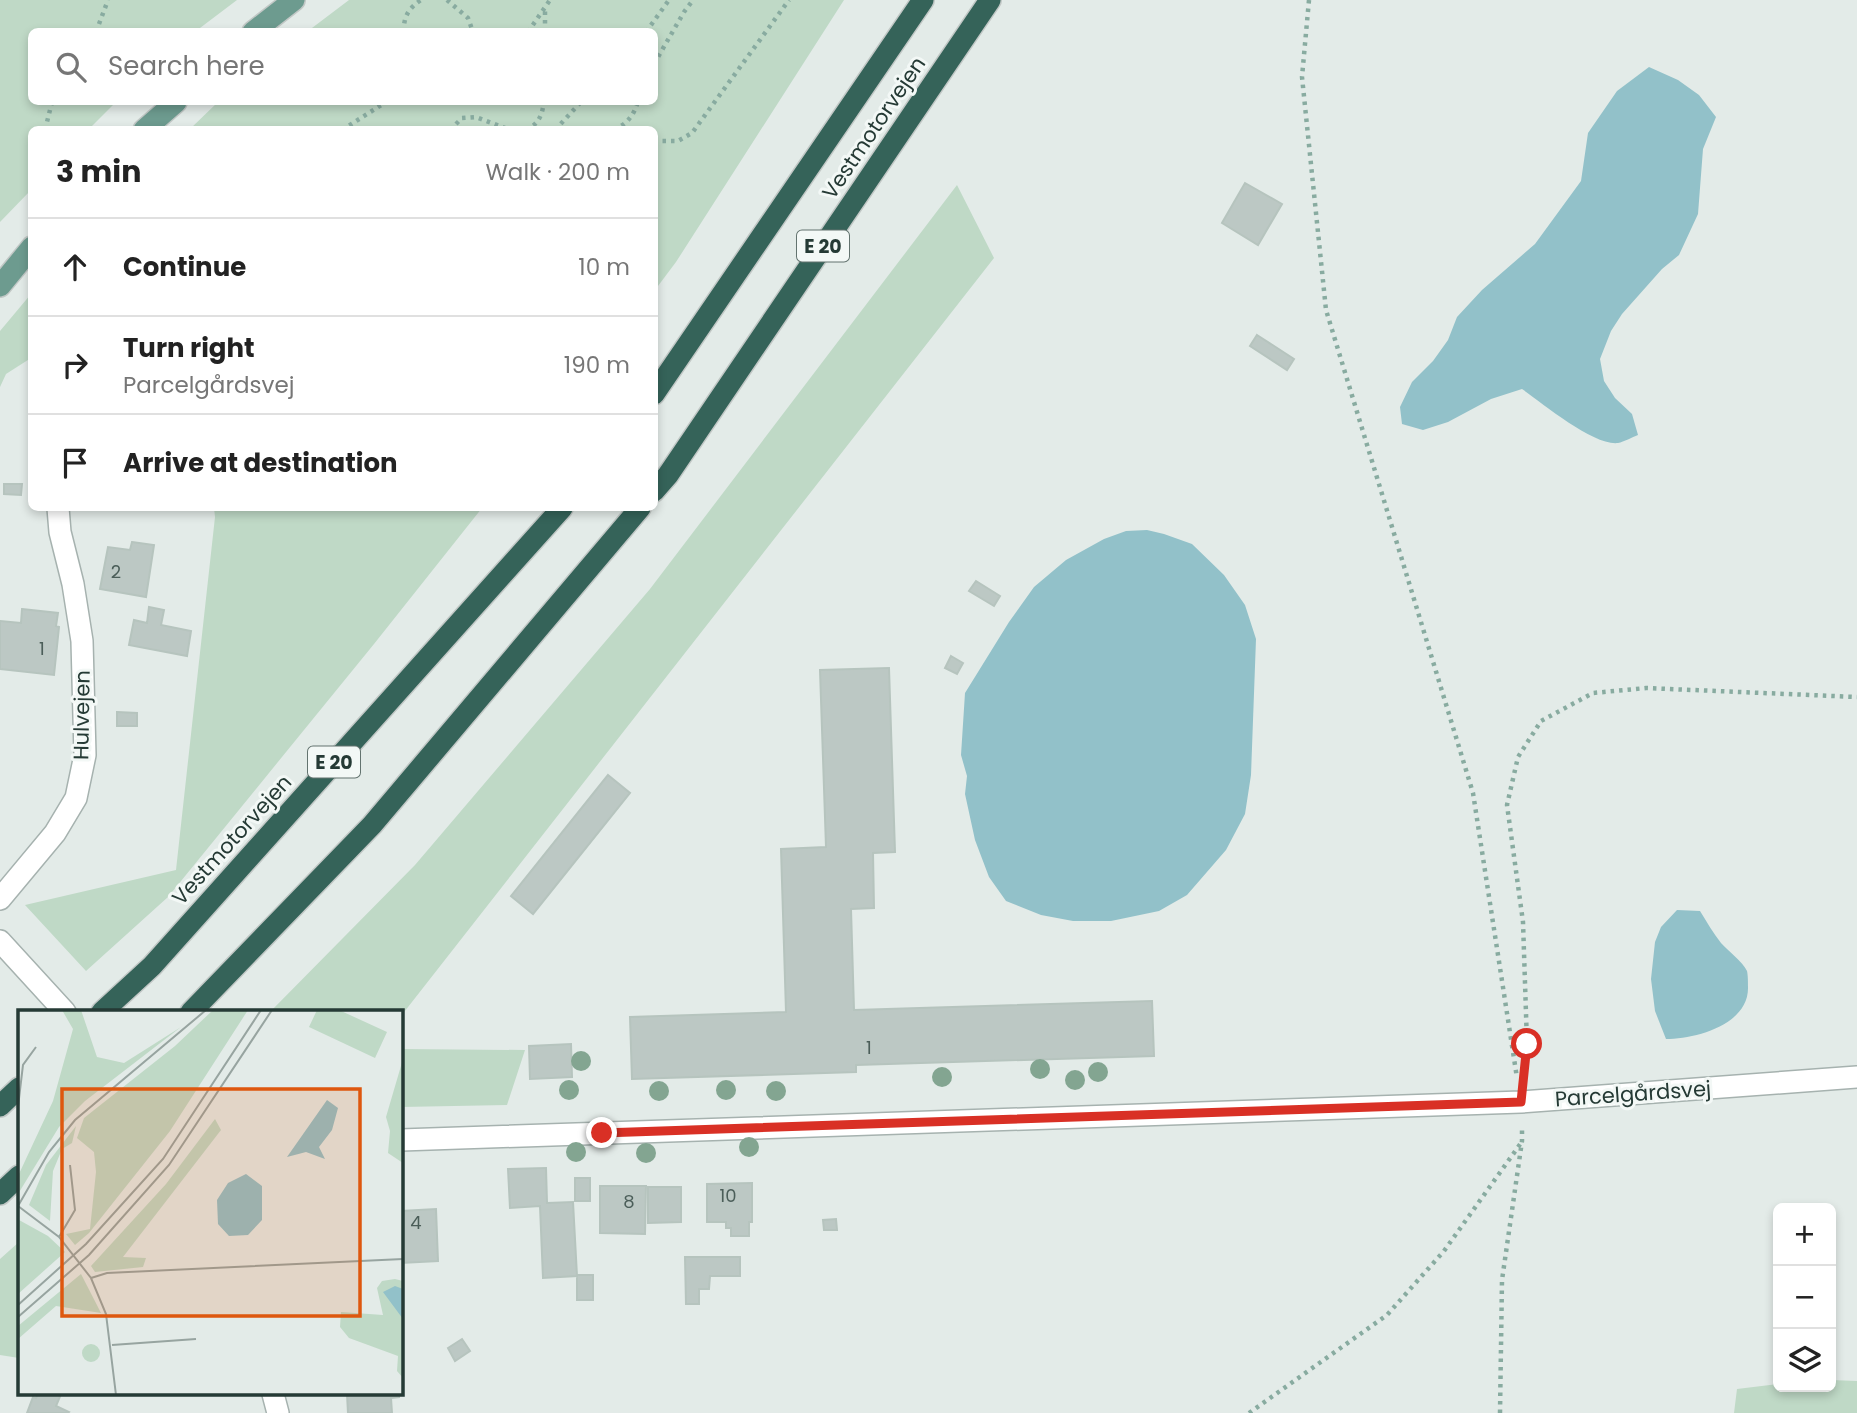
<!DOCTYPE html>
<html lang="en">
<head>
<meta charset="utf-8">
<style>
  :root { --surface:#fff; --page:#f2f2f2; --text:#222; --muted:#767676; --line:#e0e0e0 }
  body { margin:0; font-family:Poppins,sans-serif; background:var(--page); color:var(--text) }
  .controls { position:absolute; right:21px; bottom:21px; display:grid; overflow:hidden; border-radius:10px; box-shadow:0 4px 10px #0003 }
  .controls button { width:63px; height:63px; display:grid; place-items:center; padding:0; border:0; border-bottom:2px solid var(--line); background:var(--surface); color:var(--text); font:35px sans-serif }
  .stop { position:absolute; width:21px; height:21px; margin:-16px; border:5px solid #d93025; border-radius:50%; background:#fff }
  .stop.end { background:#d93025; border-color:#fff; box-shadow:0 2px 7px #0008 }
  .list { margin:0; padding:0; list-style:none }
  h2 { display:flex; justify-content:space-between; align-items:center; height:91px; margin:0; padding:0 28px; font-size:30px }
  h2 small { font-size:23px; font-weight:400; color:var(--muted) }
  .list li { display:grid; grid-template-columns:46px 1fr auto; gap:21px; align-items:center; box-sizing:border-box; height:98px; padding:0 28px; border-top:2px solid var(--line) }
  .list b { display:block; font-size:26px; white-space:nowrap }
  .list p { margin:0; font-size:23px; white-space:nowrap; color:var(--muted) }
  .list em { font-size:23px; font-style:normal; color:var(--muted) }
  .icon { flex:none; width:38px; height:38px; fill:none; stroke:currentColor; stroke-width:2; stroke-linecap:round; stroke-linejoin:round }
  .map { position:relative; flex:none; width:1857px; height:1413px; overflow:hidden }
  .search { position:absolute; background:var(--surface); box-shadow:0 4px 10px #0003; left:28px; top:28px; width:630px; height:77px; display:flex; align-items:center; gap:18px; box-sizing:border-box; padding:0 24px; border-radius:10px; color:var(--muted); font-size:26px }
  .panel { position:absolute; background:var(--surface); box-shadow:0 4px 10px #0003; left:28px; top:126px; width:630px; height:385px; border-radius:10px }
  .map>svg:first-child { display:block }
  .green { fill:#bfd9c6 }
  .water { fill:#92c1c9 }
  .building { fill:#bcc8c4; stroke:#b6c4be; stroke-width:2 }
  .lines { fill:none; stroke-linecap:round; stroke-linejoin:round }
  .minor-casing { stroke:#a6b2af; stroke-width:24 }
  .major-casing { stroke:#c2c8c6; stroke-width:24 }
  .highway-casing { stroke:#c2c8c6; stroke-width:24 }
  .path { stroke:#88aba0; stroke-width:4.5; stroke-dasharray:3.5 5; stroke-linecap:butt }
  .minor { stroke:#fff; stroke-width:21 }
  .major { stroke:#6d9b8f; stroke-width:21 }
  .highway { stroke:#356359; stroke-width:21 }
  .tree { fill:#83a591 }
  .route { stroke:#d93025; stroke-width:9 }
  .labels { text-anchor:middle; stroke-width:6; stroke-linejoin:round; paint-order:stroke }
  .number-label { font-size:18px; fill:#4b5e59 }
  .shield { fill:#f3f8f6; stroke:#63736f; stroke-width:2 }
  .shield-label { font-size:19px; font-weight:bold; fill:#253a35 }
  .street-label { font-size:21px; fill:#253a35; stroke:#f3f8f6 }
  .inset-road { fill:none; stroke:#97a4a0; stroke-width:2 }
  .view { fill:#de570e; fill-opacity:0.15; stroke:#de570e; stroke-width:3.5 }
  .inset-edge { fill:none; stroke:#253a35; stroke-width:3.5 }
</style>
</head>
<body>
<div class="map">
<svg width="1857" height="1413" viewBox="0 0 1857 1413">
  <rect width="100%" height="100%" fill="#e3ebe8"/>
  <path class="green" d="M 0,0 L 237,0 L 196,31 L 32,32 L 32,102 L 116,102 L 89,129 L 32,130 L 31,190 L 0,222 Z
    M 349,0 L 844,0 L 676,262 L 655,290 L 654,130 L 190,129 L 218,102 L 654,102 L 654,32 L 308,31 Z
    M 957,185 L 994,258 L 401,1016 L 401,1012 L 270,1012 L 415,865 L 650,589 Z
    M 31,294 L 31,358 L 6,374 L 0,387 L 0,331 Z
    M 214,508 L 482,508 L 374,644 L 168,897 L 86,971 L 25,905 L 176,870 L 215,517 Z
    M 401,1049 L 525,1050 L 507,1105 L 401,1107 Z
    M 19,1242 L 19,1358 L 0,1355 L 0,1259 Z
    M 1831,1380 L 1857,1381 L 1857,1413 L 1734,1413 L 1737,1389 L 1778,1384 L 1778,1387 L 1831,1387 Z"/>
  <path class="water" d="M 1649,67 L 1678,80 L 1699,95 L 1716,117 L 1703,149 L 1698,214 L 1679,255 L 1662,269 L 1622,314 L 1611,331 L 1600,359 L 1604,381 L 1615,398 L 1632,414 L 1638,435 C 1632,437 1624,442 1618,443 C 1594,446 1542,403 1522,389 L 1491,399 L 1448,422 L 1423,430 L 1402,424 L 1400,407 L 1412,382 L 1433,361 L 1448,340 L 1457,317 L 1482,290 L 1535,244 L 1581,181 L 1588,133 L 1617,91 Z
    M 1147,530 L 1164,534 L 1192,544 L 1224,575 L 1245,605 L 1256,639 L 1251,775 L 1245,814 L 1226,850 L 1187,895 L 1159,911 L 1111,921 L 1073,921 L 1041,915 L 1006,901 L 989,877 L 975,840 L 965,794 L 967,776 L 961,755 L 965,693 L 1009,622 L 1034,587 L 1066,560 L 1104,539 L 1126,531 Z
    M 1677,910 L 1700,911 C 1707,922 1713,933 1721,943 C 1727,950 1743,962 1747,971 C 1748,975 1748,983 1748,987 C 1749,1025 1695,1039 1666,1039 L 1655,1011 L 1651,979 L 1655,942 L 1661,927 Z"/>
  <path class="building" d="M 1245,183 L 1282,204 L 1258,245 L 1222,223 Z
    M 1257,335 L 1294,359 L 1287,370 L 1250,346 Z
    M 4,484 L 22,484 L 21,495 L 4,494 Z
    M 132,542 L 154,545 L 146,597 L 100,589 L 108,547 L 130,550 Z
    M 976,581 L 1000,596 L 994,606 L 969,591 Z
    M 149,607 L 164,610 L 161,625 L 191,631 L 187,656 L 129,645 L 134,620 L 147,623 Z
    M 22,609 L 58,613 L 56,626 L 59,627 L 54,675 L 0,669 L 0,621 L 21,623 Z
    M 951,656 L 963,663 L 957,674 L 945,668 Z
    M 889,668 L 895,852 L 873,853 L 874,908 L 851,909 L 854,1010 L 1152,1001 L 1154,1056 L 856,1065 L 856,1072 L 632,1079 L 630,1017 L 786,1012 L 781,849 L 826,847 L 820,670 Z
    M 117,712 L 137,713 L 137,726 L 117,726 Z
    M 608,775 L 630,793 L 533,914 L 511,896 Z
    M 571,1044 L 572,1077 L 530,1079 L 529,1046 Z
    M 546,1168 L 547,1203 L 573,1202 L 577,1276 L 543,1278 L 540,1206 L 510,1208 L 508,1169 Z
    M 575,1178 L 590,1178 L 590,1201 L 575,1201 Z
    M 752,1183 L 752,1222 L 749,1222 L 749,1236 L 731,1236 L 731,1228 L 726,1228 L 726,1222 L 707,1222 L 707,1184 Z
    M 600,1186 L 646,1186 L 645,1234 L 600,1233 Z
    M 648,1187 L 681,1187 L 681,1222 L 648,1223 Z
    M 436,1209 L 438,1261 L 401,1263 L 401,1211 Z
    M 836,1219 L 837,1230 L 824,1230 L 823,1220 Z
    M 685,1257 L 740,1257 L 740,1276 L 710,1276 L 709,1289 L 699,1289 L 699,1304 L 686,1304 Z
    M 577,1275 L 593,1275 L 593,1300 L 577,1300 Z
    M 462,1339 L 470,1351 L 455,1361 L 448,1348 Z
    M 38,1394 L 61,1394 L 56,1406 L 69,1412 L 68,1413 L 27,1413 L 33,1397 L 36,1398 Z
    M 347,1394 L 399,1394 L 399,1397 L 391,1398 L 392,1413 L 348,1413 Z"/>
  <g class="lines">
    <g class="minor-casing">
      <path id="minor" d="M 0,899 L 55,833 L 76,798 L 85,755 L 82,641 L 73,584 L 60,532 L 58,508
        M 0,941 L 65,1012
        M 401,1140 L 1521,1102 L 1857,1077
        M 273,1394 L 278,1413"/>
    </g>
    <g class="major-casing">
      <path id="major" d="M 253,32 L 294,0
        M 144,130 L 176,102
        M 0,286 L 32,247"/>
    </g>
    <g class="highway-casing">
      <path id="highway" d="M 654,394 L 923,0
        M 654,491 L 668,475 L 990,0
        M 102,1012 L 152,966 L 562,508
        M 191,1012 L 372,825 L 640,508
        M 0,1106 L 19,1088
        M 0,1194 L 19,1176"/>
    </g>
    <path class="path" d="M 447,0 L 468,18 L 473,32
      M 1309,0 L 1302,77 L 1326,310 L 1473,793 L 1517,1078
      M 96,32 L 108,0
      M 404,32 C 403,17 409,8 421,0
      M 528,32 L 550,0
      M 545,32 L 545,8
      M 646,32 L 669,0
      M 654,64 L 684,12 L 693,0
      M 48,130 L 47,122 L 52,102
      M 342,130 L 386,102
      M 450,130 L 462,118 L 476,117 L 510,130
      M 526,130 C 539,124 542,115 544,102
      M 555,130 L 581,102
      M 614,130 C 628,123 633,116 638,102
      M 654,141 L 678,141 L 692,133 L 789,0
      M 1524,1077 L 1527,1044 L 1523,922 L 1507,805 L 1518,757 L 1541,721 L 1593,693 L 1646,688 L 1857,697
      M 1249,1413 L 1387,1315 L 1444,1251 L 1521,1143
      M 1500,1413 L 1502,1280 L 1522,1141 L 1522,1128"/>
    <use href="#minor" class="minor"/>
    <use href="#major" class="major"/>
    <use href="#highway" class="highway"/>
  </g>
  <g class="tree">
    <circle cx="581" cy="1061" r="10"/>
    <circle cx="1040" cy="1069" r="10"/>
    <circle cx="1098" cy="1072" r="10"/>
    <circle cx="942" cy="1077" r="10"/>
    <circle cx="1075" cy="1080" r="10"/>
    <circle cx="569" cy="1090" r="10"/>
    <circle cx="726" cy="1090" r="10"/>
    <circle cx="659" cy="1091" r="10"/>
    <circle cx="776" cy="1091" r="10"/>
    <circle cx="749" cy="1147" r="10"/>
    <circle cx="576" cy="1152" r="10"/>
    <circle cx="646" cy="1153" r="10"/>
  </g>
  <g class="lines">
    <path class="route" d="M 602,1133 L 1521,1102 L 1527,1044"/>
  </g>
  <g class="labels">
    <g class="number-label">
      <text x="116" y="578">2</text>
      <text x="42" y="655">1</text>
      <text x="869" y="1054">1</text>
      <text x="728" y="1202">10</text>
      <text x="629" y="1208">8</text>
      <text x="416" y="1229">4</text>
    </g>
    <g class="shield">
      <rect x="797" y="230.5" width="52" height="31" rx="5"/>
      <rect x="308" y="746.5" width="52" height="31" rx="5"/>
    </g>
    <g class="shield-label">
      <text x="823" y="253">E 20</text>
      <text x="334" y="769">E 20</text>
    </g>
    <g class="street-label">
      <text transform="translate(874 128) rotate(-56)" y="7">Vestmotorvejen</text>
      <text transform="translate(82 715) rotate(-89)" y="7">Hulvejen</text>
      <text transform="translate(232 840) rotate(-48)" y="7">Vestmotorvejen</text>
      <text transform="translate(1633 1094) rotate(-4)" y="7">Parcelgårdsvej</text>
    </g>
  </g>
  <g transform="translate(18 1010)">
    <rect width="385" height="385" fill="#e3ebe8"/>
    <path d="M 44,0 L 63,0 L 79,47 L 106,53 L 163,17 L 67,91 L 41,117 L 0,184 L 0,166 L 35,91 L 55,19 ZM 195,0 L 230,0 L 152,121 L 71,223 L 57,235 L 48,224 L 72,219 L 78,162 L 76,142 L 59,128 L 66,108 L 157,36 ZM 299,0 L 321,0 L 369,22 L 357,48 L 291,17 ZM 385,49 L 385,153 L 370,143 L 372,121 L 368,107 ZM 197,109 L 203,120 L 105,247 L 128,248 L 125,257 L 77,262 L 73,256 L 148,174 ZM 58,116 L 54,133 L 44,139 L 35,161 L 32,211 L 11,195 L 28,155 ZM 1,210 L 30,226 L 47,242 L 0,284 ZM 63,264 L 83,303 L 38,296 L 0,329 L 0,316 ZM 377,269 L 385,271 L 385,368 L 379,361 L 380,346 L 331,328 L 322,317 L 323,302 L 365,305 L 359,278 L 364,271 ZM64 343a9 9 0 1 1 18 0a9 9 0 1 1-18 0Z" fill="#bfd9c6"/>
    <path d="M 309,90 L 320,98 L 314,120 L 301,137 L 307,149 L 288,142 L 269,147 ZM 228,164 L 244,176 L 244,210 L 230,225 L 211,226 L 200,214 L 199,190 L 210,173 ZM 377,276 L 385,279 L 385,309 L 365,282 Z" fill="#92c1c9"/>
    <path class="inset-road" d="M 0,97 L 5,55 L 18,37M 0,196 L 41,227 L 73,268 L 88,304 L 98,385M 0,196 L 31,142 L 57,110 L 188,0M 41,227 L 57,200 L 52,155M 73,268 L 89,263 L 385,249M 0,295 L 68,234 L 145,149 L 243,0M 0,307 L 71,245 L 151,155 L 254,0M 94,335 L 178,329"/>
    <path class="view" d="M 44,79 L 342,79 L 342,306 L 44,306 Z"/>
    <rect width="385" height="385" class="inset-edge"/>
  </g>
</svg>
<div class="controls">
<button>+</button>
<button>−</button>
<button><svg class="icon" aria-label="layers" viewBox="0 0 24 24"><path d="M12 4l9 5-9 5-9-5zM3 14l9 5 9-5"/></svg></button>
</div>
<div class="stop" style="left:1527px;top:1044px"></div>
<div class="stop end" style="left:602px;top:1133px"></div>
<div class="search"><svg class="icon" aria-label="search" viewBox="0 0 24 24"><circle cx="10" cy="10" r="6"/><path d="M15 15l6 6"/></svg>Search here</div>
<section class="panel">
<h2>3 min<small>Walk · 200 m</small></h2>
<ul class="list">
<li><svg class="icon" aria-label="ahead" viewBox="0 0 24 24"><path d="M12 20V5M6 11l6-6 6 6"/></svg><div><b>Continue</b></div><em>10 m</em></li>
<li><svg class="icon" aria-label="right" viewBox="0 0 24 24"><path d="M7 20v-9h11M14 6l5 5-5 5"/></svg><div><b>Turn right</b><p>Parcelgårdsvej</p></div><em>190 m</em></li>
<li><svg class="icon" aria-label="arrive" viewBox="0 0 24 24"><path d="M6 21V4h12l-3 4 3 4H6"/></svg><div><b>Arrive at destination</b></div></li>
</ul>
</section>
</div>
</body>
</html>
